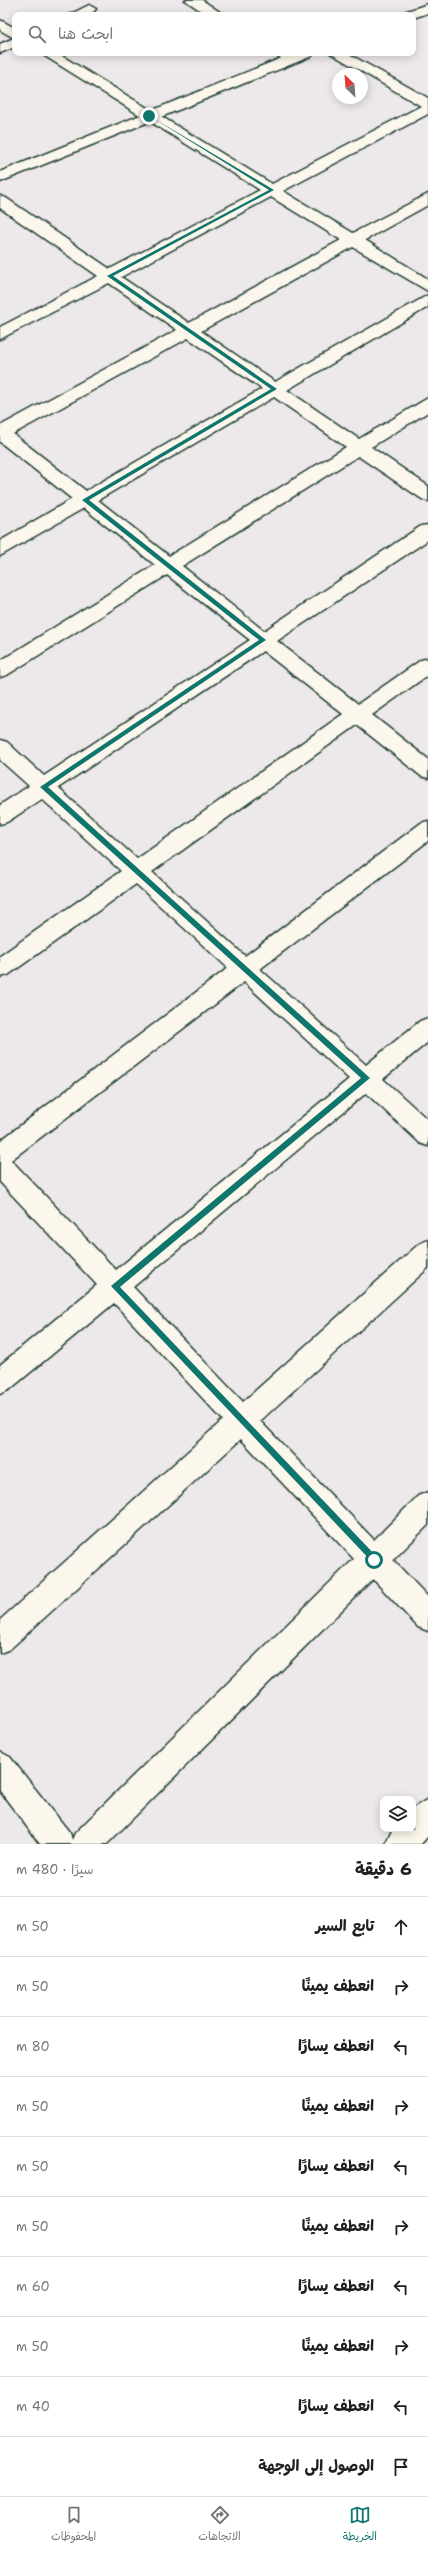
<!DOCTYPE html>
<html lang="ar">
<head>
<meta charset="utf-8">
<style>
  :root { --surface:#fff; --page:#f6f6f6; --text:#202124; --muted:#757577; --line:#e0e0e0; --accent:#0f766e }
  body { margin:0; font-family:"Shantell Sans","Playpen Sans Arabic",sans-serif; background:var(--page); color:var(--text); direction:rtl }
  .controls { position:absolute; right:12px; bottom:12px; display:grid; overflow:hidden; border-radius:8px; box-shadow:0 2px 10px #0003 }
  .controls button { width:36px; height:36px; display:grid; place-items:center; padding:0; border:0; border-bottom:1px solid var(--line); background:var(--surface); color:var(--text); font:20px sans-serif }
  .compass { position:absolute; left:332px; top:68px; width:36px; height:36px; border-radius:50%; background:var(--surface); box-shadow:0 2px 10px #0003; rotate:335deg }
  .stop { position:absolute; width:12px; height:12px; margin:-9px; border:3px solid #0f766e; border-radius:50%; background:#fff }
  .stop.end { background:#0f766e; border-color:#fff; box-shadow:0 1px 4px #0008 }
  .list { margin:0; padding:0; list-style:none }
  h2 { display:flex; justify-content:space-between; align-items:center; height:52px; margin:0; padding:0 16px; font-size:17px }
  h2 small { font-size:13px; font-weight:400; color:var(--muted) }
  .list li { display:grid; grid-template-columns:26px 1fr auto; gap:12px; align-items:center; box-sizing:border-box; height:60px; padding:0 16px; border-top:1px solid var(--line) }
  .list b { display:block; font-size:15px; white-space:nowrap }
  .list em { font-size:13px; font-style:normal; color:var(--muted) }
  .icon { flex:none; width:22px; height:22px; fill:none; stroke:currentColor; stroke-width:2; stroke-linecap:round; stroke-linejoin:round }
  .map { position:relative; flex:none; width:428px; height:1844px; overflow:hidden; direction:ltr }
  .search { position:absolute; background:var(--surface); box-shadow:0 2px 10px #0003; left:12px; right:12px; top:12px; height:44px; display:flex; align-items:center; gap:10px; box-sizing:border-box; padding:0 14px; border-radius:8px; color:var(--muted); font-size:15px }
  .sheet { height:652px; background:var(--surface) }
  nav { display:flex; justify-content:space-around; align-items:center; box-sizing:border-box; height:56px; border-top:1px solid var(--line); background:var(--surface); font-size:11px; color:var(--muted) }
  nav a { display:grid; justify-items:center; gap:2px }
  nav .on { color:var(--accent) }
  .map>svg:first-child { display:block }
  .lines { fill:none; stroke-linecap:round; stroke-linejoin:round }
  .minor-casing { stroke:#1f3d34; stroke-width:3 }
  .major-casing { stroke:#1f3d34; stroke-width:3 }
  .minor { fill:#fbf7ec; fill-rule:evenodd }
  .major { fill:#fbf7ec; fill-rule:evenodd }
  .route { fill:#0f766e }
</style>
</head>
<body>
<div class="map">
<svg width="428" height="1844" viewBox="0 0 428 1844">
  <rect width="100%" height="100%" fill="#ede8e9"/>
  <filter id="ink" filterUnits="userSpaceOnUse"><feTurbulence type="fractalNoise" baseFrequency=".025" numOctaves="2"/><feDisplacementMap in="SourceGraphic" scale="8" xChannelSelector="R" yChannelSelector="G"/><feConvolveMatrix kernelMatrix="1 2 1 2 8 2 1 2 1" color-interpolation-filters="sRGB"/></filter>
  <g filter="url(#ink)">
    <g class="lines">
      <g class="minor-casing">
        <path id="minor" d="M 185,0 L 202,0 L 224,15 L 207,15 Z
          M 89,5 L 96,9 C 90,17 78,15 69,15 Z
          M 0,20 L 15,28 L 15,47 L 0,53 L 0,44 L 14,38 L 0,30 Z
          M 40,53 L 57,53 L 272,184 L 421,106 L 330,53 L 347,53 L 428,98 L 428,114 L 283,191 L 353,233 L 428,194 L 428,205 L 365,240 L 428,279 L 428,291 L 353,247 L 201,331 L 275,382 L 428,295 L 428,307 L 287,390 L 359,439 L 428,398 L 428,412 L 371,447 L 428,486 L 428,501 L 422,499 L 358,456 L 182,566 L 264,631 L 421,526 L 428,525 L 428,540 L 277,641 L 358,704 L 421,660 L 428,658 L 428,675 L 372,715 L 428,759 L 428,778 L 421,776 L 357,725 L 152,872 L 245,956 L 421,823 L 428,821 L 428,841 L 260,969 L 366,1065 L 420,1021 L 428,1018 L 428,1042 L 383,1079 L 428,1120 L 428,1146 L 420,1143 L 366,1093 L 133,1287 L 243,1402 L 419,1244 L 428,1240 L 428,1268 L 260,1421 L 374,1540 L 418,1496 L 428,1492 L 428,1525 L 393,1560 L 428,1597 L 428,1631 L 418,1627 L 373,1579 L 107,1844 L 40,1844 L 0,1791 L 0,1752 L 10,1757 L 70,1833 L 72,1840 L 75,1833 L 354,1559 L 241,1439 L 10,1649 L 0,1653 L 0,1620 L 223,1420 L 114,1303 L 9,1390 L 0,1394 L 0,1365 L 97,1285 L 0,1182 L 0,1141 L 228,968 L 136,884 L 8,975 L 0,977 L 0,956 L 121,871 L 42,799 L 7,822 L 0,824 L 0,805 L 29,786 L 0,760 L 0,740 L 7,742 L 44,776 L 250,640 L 167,575 L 7,675 L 0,677 L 0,661 L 155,565 L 84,508 L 0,556 L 0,541 L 72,499 L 0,442 L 0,426 L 177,330 L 109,283 L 0,339 L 0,327 L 98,276 L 0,208 L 0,196 L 6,198 L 110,269 L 260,190 ZM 271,197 L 341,240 L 189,323 L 121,277 ZM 188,338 L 262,389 L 86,491 L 13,434 ZM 274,397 L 346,447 L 169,556 L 98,500 ZM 263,651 L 343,714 L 137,859 L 58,788 ZM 244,982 L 349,1079 L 116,1270 L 11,1160 Z
          M 273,53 L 290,53 L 296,59 L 289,63 Z
          M 428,1799 L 428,1836 L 421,1844 L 385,1844 L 393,1829 L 413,1829 L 413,1808 Z"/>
      </g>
      <g class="major-casing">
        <path id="major" d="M 428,4 L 428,13 L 413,18 L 413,15 L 402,15 L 404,12 Z
          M 294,53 L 314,53 L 312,56 L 0,182 L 0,172 Z"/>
      </g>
      <use href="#minor" class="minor"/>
      <use href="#major" class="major"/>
    </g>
  </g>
  <path class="route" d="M 148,115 L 274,190 L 113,276 L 277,389 L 89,500 L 266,640 L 48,787 L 370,1078 L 120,1287 L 377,1557 L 378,1560 L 374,1564 L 111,1286 L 361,1078 L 40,787 L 259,640 L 82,500 L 271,389 L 107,276 L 269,190 Z"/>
</svg>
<div class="controls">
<button><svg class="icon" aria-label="layers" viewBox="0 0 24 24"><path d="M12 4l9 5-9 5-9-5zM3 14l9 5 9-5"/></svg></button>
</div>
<svg class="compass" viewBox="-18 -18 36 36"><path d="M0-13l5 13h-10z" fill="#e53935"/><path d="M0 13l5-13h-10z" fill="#757577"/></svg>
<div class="stop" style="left:374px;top:1560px"></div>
<div class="stop end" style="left:149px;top:116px"></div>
<div class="search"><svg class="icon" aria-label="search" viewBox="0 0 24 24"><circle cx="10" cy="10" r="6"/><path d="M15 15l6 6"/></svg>ابحث هنا</div>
</div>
<section class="sheet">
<h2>6 دقيقة<small>سيرًا · 480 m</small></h2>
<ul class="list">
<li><svg class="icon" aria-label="ahead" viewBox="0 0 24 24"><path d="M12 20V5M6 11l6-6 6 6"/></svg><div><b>تابع السير</b></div><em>50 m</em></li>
<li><svg class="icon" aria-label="right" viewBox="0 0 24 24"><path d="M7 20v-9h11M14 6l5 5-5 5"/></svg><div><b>انعطف يمينًا</b></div><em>50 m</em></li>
<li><svg class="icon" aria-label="left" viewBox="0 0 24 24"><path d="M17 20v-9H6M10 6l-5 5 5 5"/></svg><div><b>انعطف يسارًا</b></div><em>80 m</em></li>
<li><svg class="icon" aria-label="right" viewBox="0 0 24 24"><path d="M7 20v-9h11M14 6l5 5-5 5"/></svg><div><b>انعطف يمينًا</b></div><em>50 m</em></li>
<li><svg class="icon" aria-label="left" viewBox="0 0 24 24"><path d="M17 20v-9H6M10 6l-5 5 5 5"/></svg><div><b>انعطف يسارًا</b></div><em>50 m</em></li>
<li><svg class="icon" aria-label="right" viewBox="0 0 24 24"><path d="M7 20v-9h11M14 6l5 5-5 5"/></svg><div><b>انعطف يمينًا</b></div><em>50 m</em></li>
<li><svg class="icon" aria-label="left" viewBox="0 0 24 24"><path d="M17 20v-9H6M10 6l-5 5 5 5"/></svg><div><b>انعطف يسارًا</b></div><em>60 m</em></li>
<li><svg class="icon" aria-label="right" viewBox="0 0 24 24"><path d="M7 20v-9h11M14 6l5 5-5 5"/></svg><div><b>انعطف يمينًا</b></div><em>50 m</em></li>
<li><svg class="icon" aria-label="left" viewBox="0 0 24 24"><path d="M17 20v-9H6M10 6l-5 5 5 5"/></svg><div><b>انعطف يسارًا</b></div><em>40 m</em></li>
<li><svg class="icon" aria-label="arrive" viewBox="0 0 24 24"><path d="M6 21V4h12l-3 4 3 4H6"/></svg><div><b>الوصول إلى الوجهة</b></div></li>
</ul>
</section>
<nav>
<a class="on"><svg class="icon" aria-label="map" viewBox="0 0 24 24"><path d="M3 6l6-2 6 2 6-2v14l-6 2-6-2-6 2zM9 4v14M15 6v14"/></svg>الخريطة</a>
<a><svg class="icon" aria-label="directions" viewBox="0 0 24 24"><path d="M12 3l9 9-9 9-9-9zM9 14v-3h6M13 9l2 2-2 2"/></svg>الاتجاهات</a>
<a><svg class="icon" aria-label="saved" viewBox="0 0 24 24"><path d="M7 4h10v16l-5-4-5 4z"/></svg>المحفوظات</a>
</nav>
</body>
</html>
